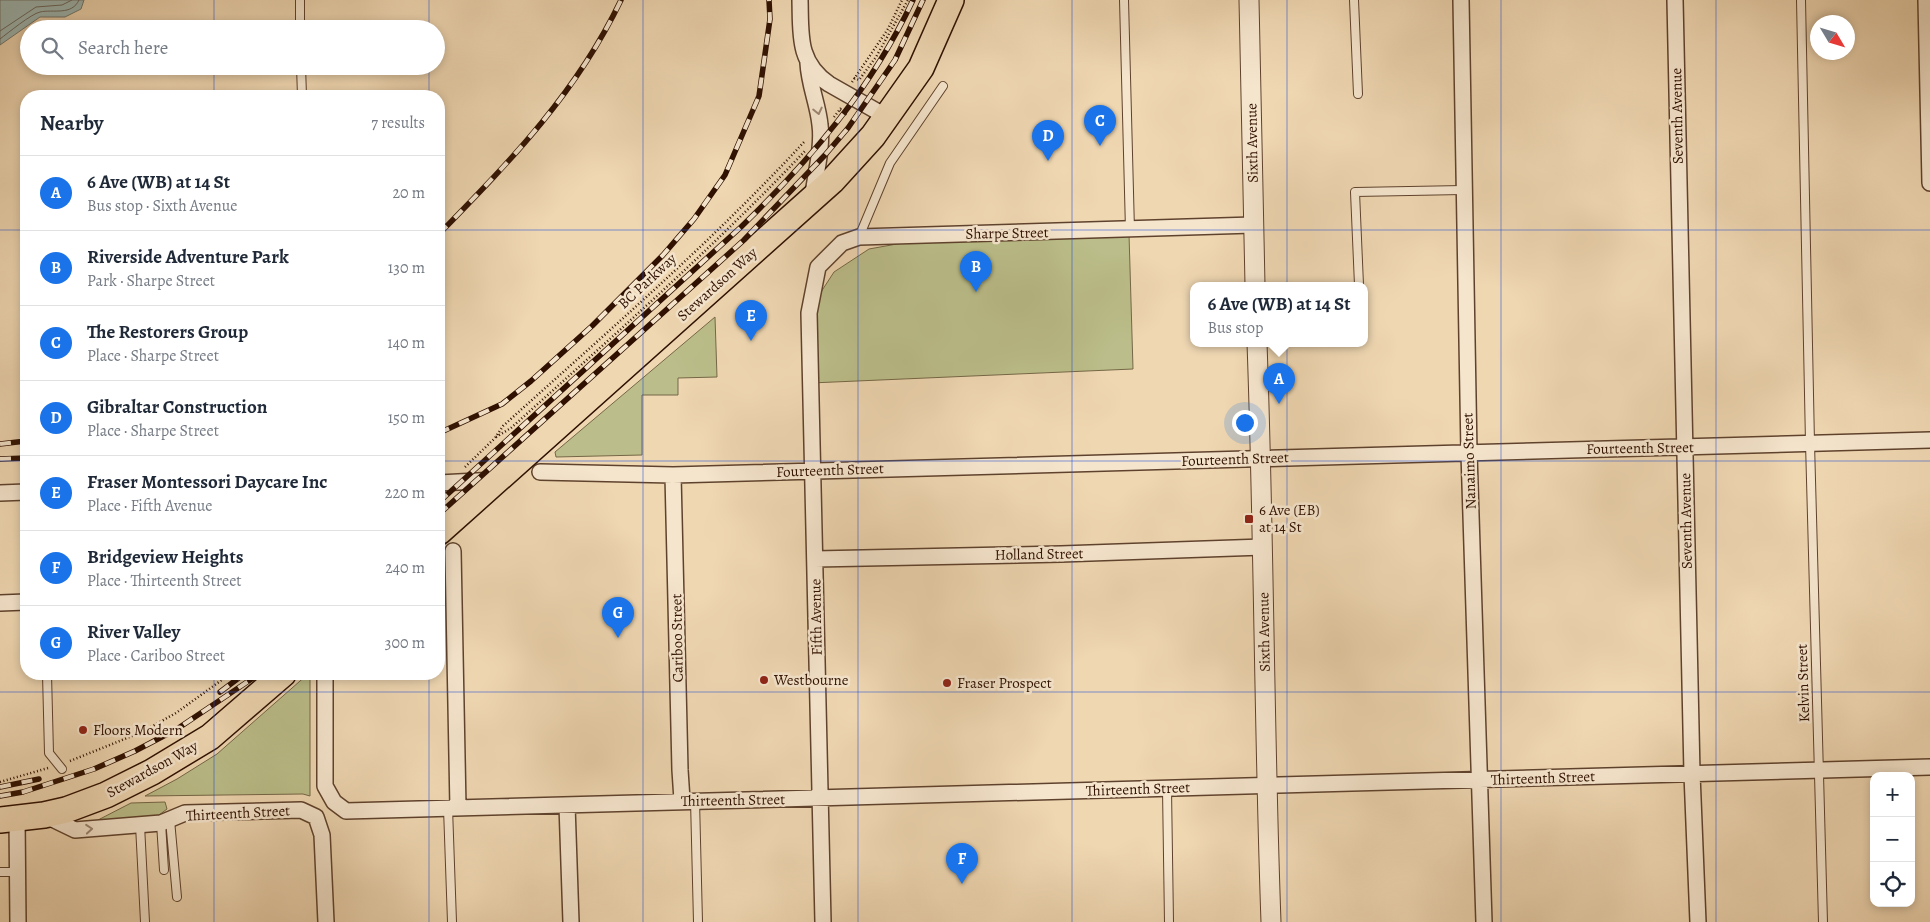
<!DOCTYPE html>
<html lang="en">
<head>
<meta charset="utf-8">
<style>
  :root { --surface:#fff; --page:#f2f2f3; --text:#1f2937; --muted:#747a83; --line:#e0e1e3; --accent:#1a73e8 }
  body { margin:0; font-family:Alegreya,serif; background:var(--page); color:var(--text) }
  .controls { position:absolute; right:15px; bottom:15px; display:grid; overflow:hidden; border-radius:10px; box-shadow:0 2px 8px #0003 }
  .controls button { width:45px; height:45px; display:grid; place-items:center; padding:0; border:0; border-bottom:1px solid var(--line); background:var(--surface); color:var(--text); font:25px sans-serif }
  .compass { position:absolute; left:1810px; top:15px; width:45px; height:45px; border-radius:50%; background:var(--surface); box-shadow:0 2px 8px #0003; rotate:128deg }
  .you { position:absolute; left:1244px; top:422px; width:18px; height:18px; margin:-12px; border:4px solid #fff; border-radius:50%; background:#1a73e8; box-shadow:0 0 0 8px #1a73e833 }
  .badge { display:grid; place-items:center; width:32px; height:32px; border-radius:50%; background:var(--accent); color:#fff; font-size:16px; font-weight:700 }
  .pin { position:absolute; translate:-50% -41px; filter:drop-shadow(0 1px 2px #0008) }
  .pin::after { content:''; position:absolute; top:26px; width:18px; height:15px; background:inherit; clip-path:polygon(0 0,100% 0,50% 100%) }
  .popup { position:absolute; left:1190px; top:282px; width:178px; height:65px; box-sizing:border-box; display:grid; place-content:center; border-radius:10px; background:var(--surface); filter:drop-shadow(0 1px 4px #0005); font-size:16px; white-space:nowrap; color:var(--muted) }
  .popup b { font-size:19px; color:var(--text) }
  .popup::after { content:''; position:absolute; left:50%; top:100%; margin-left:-10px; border:10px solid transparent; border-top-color:var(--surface) }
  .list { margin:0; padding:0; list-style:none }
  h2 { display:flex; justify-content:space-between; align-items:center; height:65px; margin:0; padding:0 20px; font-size:21px }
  h2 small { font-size:16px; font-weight:400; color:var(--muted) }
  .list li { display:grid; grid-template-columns:32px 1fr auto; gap:15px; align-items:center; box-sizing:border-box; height:75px; padding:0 20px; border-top:1px solid var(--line) }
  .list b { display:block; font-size:19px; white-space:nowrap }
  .list p { margin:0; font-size:16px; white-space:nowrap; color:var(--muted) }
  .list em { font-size:16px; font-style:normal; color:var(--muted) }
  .icon { flex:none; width:28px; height:28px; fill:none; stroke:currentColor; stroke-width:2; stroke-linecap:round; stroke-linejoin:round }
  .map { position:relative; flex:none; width:1930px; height:922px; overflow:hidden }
  .search { position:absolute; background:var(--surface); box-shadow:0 2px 8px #0003; left:20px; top:20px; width:425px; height:55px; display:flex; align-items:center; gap:12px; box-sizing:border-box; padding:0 18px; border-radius:28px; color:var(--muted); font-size:19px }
  .panel { position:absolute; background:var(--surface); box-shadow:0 2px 8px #0003; left:20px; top:90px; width:425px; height:590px; border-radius:20px }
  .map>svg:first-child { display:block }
  .green { fill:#bbbe8a; stroke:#756746 }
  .water { fill:#9cb8b5; stroke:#70756d }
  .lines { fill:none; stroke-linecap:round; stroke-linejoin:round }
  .shore { stroke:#66645b; stroke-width:1 }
  .service-casing { stroke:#5f422d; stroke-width:10 }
  .minor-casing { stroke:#5f422d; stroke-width:18 }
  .tertiary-casing { stroke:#5f422d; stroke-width:21 }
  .primary-casing { stroke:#2f1001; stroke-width:28 }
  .path { stroke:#2f1001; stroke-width:2.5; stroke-dasharray:1 2.5; stroke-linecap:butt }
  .service { stroke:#f5e5cd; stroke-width:8 }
  .minor { stroke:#f5e5cd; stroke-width:15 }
  .tertiary { stroke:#f5e5cd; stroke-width:19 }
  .primary { stroke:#efd7b2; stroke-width:25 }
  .rail-casing { stroke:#2f1001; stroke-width:5.5 }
  .rail { stroke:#f5e5cd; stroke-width:4; stroke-dasharray:11; stroke-linecap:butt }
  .oneway { stroke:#9c8571 }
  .grid { fill:none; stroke:#1d4ed8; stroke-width:1; stroke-opacity:0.55 }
  .poi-dot { fill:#8f2418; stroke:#f5e5cd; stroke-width:2 }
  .labels { text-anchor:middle; stroke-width:5; stroke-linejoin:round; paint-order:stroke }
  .street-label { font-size:15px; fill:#2f1001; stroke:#f5e5cd }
  .poi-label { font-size:15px; fill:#2f1001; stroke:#f5e5cd; text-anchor:start }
</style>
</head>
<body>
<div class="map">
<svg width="1930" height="922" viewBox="0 0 1930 922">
  <rect width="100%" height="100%" fill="#efd7b2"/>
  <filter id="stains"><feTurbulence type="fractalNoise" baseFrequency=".004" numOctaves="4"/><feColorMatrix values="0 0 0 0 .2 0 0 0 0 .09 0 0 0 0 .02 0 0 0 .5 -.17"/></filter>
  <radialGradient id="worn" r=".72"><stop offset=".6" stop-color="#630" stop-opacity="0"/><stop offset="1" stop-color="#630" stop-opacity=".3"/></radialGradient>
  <path class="green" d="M 1129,234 L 1133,369 L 811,383 L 808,312 L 834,272 L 869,249 L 919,240 Z
    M 715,317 L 717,377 L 678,378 L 678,395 L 642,395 L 642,455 L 556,457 L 555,452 Z
    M 308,674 L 310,675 L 310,796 L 303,794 L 145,796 L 177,779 L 217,754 Z
    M 165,802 L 167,809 L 155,818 L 98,820 L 131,803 Z"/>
  <path class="water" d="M 0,0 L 84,0 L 81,9 L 65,17 L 40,17 L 0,45 Z"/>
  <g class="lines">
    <path class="shore" d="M 0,31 L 36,7 L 62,5 L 72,0
      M 0,39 C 8,33 31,14 40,12 C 53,9 72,16 79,0"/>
    <g class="service-casing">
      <path id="service" d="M 300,0 L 300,29
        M 1124,0 L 1130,230
        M 1354,0 L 1358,94
        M 1801,0 L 1810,443 L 1823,922
        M 301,66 L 302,96
        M 859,237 L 890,163 L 943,86
        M 1359,285 L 1355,192 L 1463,190
        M 47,674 L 49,753 L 62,769
        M 1167,789 L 1169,922
        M 695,800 L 698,922
        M 448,808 L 452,922
        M 170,820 L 177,897
        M 161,823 L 164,870
        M 140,825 L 145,922
        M 0,872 L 18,872"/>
    </g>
    <g class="minor-casing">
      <path id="minor" d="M 800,0 C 801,34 797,62 829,84 L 887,117
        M 1461,0 L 1469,453 L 1484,922
        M 1675,0 L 1692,774 L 1698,922
        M 1926,0 L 1930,183
        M 808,63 C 809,85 818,104 820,125 C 823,147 815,177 812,200
        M 540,472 L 673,475 L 1930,440
        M 673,475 L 680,770 L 682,800
        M 439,483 L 496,480
        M 0,493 L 26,492
        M 453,551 L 458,808
        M 815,559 L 1061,554 L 1263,547
        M 0,603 L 26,602
        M 325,674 L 325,786 L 334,802 L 346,811 L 1930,767
        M 567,805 L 571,922
        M 44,815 L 75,830 L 161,823 L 185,813 L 301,810 L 316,817 L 322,835 L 326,922
        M 17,818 L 18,922
        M 823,922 L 809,313 L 818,267 L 842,243 L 859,237 L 1253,225"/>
    </g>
    <g class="tertiary-casing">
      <path id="tertiary" d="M 1249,0 L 1255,285
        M 1257,343 C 1264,536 1264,729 1271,922"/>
    </g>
    <g class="primary-casing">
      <path id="primary" d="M 439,532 L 832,181 L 873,136 L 921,68 L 951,0
        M 0,820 L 44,815 L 66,810 L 106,795 L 152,772 L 210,737 L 283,674"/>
    </g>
    <path class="path" d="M 854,78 L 859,80 L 876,57 L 908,0
      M 852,82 L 888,29 L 902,0
      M 840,110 L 847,115
      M 834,117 L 841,108
      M 496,437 L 511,428 C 611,338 712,249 805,151
      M 465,467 L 495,438 L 503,426 C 606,333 711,243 805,141
      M 70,761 L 142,732 L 176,713 L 230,674
      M 0,782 L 48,768"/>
    <use href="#service" class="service"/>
    <use href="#minor" class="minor"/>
    <use href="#tertiary" class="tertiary"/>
    <use href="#primary" class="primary"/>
    <g class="rail-casing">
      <path id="rail" d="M 439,234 C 510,161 576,94 621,0
        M 439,433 L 502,404 L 531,381 L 592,326 L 663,255 L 694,219 L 725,175 L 759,96 L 770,19 L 769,0
        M 0,444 L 26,441
        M 0,459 L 26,458
        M 439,502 L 741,227 C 810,160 872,88 913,0
        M 439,514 L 744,240 L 825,155 L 848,128 L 895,60 L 923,0
        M 220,692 L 244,674
        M 0,787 L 39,779
        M 0,796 L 23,792 L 94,769 L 135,751 L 177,729 L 259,674"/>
    </g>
    <use href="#rail" class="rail"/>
  </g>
  <defs><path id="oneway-chevron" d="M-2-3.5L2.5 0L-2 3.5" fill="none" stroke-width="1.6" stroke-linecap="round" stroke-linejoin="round" transform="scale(1.25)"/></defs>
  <g class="oneway">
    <use href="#oneway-chevron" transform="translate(818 111) rotate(77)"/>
    <use href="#oneway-chevron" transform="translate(89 829) rotate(-5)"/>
  </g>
  <path class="grid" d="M 214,0 L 214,29M 429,0 L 429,29M 643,0 L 643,922M 858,0 L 858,922M 1072,0 L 1072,922M 1287,0 L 1287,922M 1501,0 L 1501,922M 1716,0 L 1716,922M 214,66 L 214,96M 429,66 L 429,96M 0,230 L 26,230M 439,230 L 1930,230M 0,461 L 26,461M 439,461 L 1930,461M 214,674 L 214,922M 429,674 L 429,922M 0,692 L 1930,692"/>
  <g class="poi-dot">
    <rect x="1244" y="514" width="10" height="10" rx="2.5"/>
    <circle cx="764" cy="680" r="5"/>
    <circle cx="947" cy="683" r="5"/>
    <circle cx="83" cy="730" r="5"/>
  </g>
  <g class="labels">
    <g class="street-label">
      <text transform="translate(1677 116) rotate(-91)" y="5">Seventh Avenue</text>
      <text transform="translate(1252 143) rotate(-91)" y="5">Sixth Avenue</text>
      <text transform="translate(1007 233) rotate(-1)" y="5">Sharpe Street</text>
      <text transform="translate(647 281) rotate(-43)" y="5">BC Parkway</text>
      <text transform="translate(717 284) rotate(-42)" y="5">Stewardson Way</text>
      <text transform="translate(1640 448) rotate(-1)" y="5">Fourteenth Street</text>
      <text transform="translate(1235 459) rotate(-2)" y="5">Fourteenth Street</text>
      <text transform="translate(1469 461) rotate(-92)" y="5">Nanaimo Street</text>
      <text transform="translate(830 470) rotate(-2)" y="5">Fourteenth Street</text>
      <text transform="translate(1686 521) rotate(-91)" y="5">Seventh Avenue</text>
      <text transform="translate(1039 554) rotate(-1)" y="5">Holland Street</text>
      <text transform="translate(816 617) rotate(-91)" y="5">Fifth Avenue</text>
      <text transform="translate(1264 632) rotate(-91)" y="5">Sixth Avenue</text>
      <text transform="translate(677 638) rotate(-91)" y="5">Cariboo Street</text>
      <text transform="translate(1803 683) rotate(-92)" y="5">Kelvin Street</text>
      <text transform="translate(152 769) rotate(-29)" y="5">Stewardson Way</text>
      <text transform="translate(1543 778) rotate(-2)" y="5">Thirteenth Street</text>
      <text transform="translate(1138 789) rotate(-2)" y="5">Thirteenth Street</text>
      <text transform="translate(733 800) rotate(-1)" y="5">Thirteenth Street</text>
      <text transform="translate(238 813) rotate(-3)" y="5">Thirteenth Street</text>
    </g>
    <g class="poi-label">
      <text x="1259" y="515">6 Ave (EB)<tspan x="1259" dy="17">at 14 St</tspan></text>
      <text x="774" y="685">Westbourne</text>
      <text x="957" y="688">Fraser Prospect</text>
      <text x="93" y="735">Floors Modern</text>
    </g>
  </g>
  <rect width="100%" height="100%" filter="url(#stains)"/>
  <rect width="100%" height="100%" fill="url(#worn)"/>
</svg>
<div class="controls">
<button>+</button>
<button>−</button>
<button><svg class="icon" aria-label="locate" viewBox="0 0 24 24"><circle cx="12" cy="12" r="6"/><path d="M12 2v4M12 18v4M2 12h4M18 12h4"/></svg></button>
</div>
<svg class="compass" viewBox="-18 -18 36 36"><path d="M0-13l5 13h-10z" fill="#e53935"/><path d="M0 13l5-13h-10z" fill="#747a83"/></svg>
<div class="you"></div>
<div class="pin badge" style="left:1279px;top:404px">A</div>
<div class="popup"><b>6 Ave (WB) at 14 St</b>Bus stop</div>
<div class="pin badge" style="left:976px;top:292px">B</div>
<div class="pin badge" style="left:1100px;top:146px">C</div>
<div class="pin badge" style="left:1048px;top:161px">D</div>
<div class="pin badge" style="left:751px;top:341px">E</div>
<div class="pin badge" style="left:962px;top:884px">F</div>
<div class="pin badge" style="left:618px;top:638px">G</div>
<div class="search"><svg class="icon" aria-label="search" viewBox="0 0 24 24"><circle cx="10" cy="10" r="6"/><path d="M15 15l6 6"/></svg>Search here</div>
<section class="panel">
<h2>Nearby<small>7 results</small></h2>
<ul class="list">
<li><span class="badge">A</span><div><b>6 Ave (WB) at 14 St</b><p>Bus stop · Sixth Avenue</p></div><em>20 m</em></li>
<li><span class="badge">B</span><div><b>Riverside Adventure Park</b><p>Park · Sharpe Street</p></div><em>130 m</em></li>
<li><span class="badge">C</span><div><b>The Restorers Group</b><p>Place · Sharpe Street</p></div><em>140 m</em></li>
<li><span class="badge">D</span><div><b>Gibraltar Construction</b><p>Place · Sharpe Street</p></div><em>150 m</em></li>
<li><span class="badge">E</span><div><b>Fraser Montessori Daycare Inc</b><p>Place · Fifth Avenue</p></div><em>220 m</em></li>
<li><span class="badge">F</span><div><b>Bridgeview Heights</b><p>Place · Thirteenth Street</p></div><em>240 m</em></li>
<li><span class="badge">G</span><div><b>River Valley</b><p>Place · Cariboo Street</p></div><em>300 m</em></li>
</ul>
</section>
</div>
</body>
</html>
